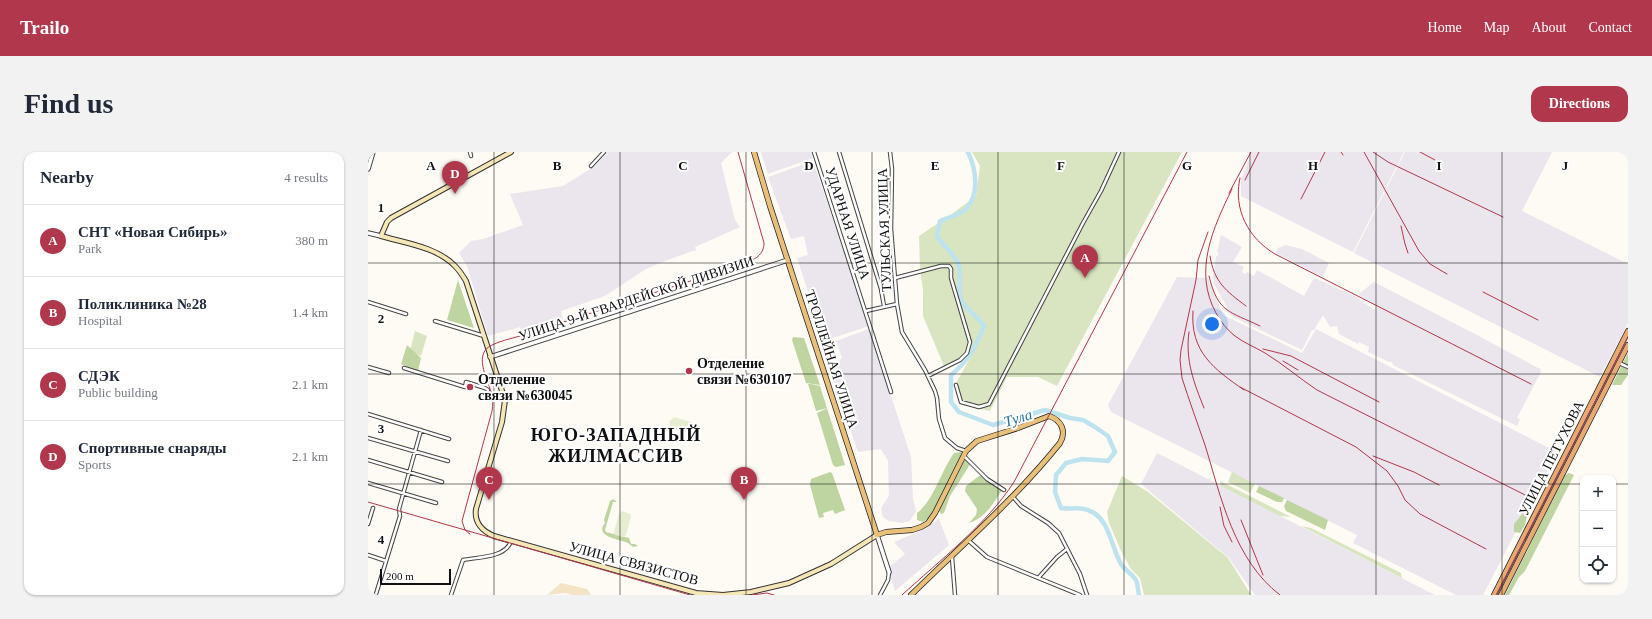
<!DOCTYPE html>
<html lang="en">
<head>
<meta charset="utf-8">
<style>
  :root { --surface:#fff; --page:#f2f2f3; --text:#1f2937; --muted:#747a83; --line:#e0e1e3; --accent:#b0374c }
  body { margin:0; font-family:"Times New Roman",serif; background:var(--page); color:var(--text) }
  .controls { position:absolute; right:12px; bottom:12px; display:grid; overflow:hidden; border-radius:8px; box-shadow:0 1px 3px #0004 }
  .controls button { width:36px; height:36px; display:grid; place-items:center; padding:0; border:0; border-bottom:1px solid var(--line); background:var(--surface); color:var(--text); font:20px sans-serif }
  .scale { position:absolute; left:12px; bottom:10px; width:71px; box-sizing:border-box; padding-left:4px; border:2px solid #101010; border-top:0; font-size:11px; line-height:14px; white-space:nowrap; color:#101010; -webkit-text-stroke:3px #fff; paint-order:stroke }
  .you { position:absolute; left:844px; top:172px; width:14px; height:14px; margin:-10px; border:3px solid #fff; border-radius:50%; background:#1a73e8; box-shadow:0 0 0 6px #1a73e833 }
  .badge { display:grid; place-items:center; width:26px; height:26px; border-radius:50%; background:var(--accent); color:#fff; font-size:13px; font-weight:700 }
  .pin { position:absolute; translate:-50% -33px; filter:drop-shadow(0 1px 2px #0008) }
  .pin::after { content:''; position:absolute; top:21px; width:14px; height:12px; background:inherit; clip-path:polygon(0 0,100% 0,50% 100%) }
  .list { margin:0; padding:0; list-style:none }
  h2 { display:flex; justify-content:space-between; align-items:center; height:52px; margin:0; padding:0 16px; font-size:17px }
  h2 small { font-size:13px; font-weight:400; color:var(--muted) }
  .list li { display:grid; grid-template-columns:26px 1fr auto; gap:12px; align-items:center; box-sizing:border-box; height:72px; padding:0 16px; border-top:1px solid var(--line) }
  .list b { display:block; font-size:15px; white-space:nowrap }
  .list p { margin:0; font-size:13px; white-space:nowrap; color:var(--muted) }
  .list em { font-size:13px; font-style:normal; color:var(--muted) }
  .icon { flex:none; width:22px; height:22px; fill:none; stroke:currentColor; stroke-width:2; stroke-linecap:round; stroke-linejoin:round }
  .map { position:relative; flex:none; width:1260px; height:443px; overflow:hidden; border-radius:12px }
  header { display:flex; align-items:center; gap:24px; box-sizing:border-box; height:56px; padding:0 20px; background:var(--accent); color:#fff }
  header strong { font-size:19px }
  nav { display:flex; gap:22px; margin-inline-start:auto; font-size:14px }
  .intro { display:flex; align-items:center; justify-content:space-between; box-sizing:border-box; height:96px; padding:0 24px }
  h1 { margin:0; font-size:28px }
  .button { padding:10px 18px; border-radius:12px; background:var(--accent); color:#fff; font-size:14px; font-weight:700 }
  main { display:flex; gap:24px; padding:0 24px }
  aside { flex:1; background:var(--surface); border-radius:12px; box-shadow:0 1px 3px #0004 }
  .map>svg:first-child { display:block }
  .industrial { fill:#ebe5ed }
  .green { fill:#d8e5c0 }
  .forest { fill:#bed4a1 }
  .sand { fill:#f4e4c5 }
  .pitch { fill:#e7edd1 }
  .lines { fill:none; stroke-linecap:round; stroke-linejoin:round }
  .river { stroke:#bee3ef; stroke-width:4.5 }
  .minor-casing { stroke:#434343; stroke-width:4.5 }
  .tertiary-casing { stroke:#434343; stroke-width:5.5 }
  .secondary-casing { stroke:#323232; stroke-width:6 }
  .primary-casing { stroke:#212121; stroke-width:6 }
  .trunk-casing { stroke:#212121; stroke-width:6 }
  .minor { stroke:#fff; stroke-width:2.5 }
  .tertiary { stroke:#fff; stroke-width:3.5 }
  .secondary { stroke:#f6e7b7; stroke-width:4 }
  .primary { stroke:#e8c079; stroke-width:4.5 }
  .trunk { stroke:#e6aa72; stroke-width:4.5 }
  .tram { stroke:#b0374c; stroke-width:1 }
  .rail { stroke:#b0374c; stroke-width:1 }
  .grid { fill:none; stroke:#101010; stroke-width:1; stroke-opacity:0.55 }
  .poi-dot { fill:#b0374c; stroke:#fff; stroke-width:1.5 }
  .labels { text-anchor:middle; stroke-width:4; stroke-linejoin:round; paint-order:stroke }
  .street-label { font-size:14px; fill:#101010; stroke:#fff }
  .poi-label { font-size:14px; font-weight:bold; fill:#101010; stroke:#fff; text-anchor:start }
  .water-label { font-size:15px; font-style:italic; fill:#277193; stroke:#fff }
  .district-label { font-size:18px; font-weight:bold; letter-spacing:1px; fill:#101010; stroke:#fff }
  .grid-label { font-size:13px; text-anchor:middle; font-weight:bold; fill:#101010; stroke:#fff; stroke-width:4; stroke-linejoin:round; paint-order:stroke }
</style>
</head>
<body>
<header>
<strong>Trailo</strong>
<nav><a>Home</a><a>Map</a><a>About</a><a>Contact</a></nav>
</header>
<div class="intro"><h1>Find us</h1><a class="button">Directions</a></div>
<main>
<aside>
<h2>Nearby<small>4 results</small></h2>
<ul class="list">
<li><span class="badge">A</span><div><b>СНТ «Новая Сибирь»</b><p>Park</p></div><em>380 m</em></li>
<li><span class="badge">B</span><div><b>Поликлиника №28</b><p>Hospital</p></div><em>1.4 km</em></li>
<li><span class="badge">C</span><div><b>СДЭК</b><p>Public building</p></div><em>2.1 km</em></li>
<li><span class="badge">D</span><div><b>Спортивные снаряды</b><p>Sports</p></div><em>2.1 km</em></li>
</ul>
</aside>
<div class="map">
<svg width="1260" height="443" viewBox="0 0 1260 443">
  <rect width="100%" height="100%" fill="#fefaf4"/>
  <path class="industrial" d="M 240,0 L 364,0 L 353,11 L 367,68 L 372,75 L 327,95 L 328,98 L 302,107 L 278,117 L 237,144 L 193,159 L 195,168 L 154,181 L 152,175 L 120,184 L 99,114 L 91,101 L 103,89 L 115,87 L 155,73 L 142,42 L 195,34 L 227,14 Z
    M 393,0 L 443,0 L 445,6 L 400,22 Z
    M 884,0 L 1036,0 L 985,100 L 873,44 L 873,28 Z
    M 1037,0 L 1184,0 L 1154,59 L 1260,112 L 1260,171 L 1232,225 L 986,101 Z
    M 445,9 L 501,174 L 456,189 L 429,106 L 440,103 L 436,84 L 423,87 L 400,25 Z
    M 853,83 L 874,95 L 865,110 L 876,115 L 874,120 L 877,122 L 879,120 L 886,124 L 889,118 L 936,144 L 946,126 L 989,145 L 1006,158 L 1009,153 L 991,143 L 992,141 L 1006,130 L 1107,182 L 1170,216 L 1172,216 L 1173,220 L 1149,266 L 1152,267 L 1149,274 L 1025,213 L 1024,210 L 1021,210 L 1000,200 L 1001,195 L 991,190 L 990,192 L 971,182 L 969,174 L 962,175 L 955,163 L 946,178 L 944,178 L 934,198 L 867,166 L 856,158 L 859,155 L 846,132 L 845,123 L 848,105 L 851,102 L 849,100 Z
    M 917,93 L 934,97 L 961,111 L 955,125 L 908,101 L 910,96 Z
    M 809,125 L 840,126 L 855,163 L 934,201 L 948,177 L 1189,300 L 1115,443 L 1088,443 L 985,391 L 989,383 L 743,260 L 740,253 Z
    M 501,177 L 543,305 L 545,347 L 548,359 L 542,369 L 535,371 L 521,369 L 515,365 L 513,356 L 521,344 L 520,309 L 513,297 L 490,300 L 460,212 L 471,209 L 474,206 L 468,189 Z
    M 789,301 L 1067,443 L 887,443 L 861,406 L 773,332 Z
    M 571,367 L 581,393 L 527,439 L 520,416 L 537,402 L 526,390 L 552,379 Z"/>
  <path class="green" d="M 604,0 L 814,0 L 689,234 L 670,225 L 639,225 L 622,259 L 594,253 L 587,233 L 602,206 L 576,214 L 555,164 L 555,138 L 552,117 L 551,84 L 581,64 L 608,44 L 612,14 Z
    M 47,179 L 59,184 L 53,204 L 42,199 Z
    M 864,320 L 887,332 L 882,341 L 860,330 Z
    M 754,324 L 780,340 L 860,406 L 883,443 L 776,443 L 772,426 L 763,417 L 754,401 L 741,371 L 739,360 Z
    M 852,329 L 923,365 L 912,364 L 853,334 Z
    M 933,374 L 943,376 L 1033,421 L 1034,426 Z"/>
  <path class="forest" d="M 90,128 L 106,176 L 79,168 Z
    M 425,185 L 436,186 L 452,233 L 438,231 L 424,188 Z
    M 39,193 L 53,206 L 50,219 L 33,212 Z
    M 1260,201 L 1260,223 L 1253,233 L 1244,233 Z
    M 440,232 L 443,232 L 452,234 L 477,313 L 468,315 L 465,313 L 449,261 L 460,256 L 448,259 Z
    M 593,300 L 595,302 L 563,364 L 555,370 L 549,368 L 549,361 C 566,348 573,319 586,301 Z
    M 598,306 L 603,311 L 582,344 L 576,361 L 573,362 L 571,359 Z
    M 462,320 L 464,321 L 477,358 L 467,362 L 465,358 L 455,361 L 456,365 L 451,366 L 442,333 L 443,327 Z
    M 1201,321 L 1206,323 L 1157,419 L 1151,425 L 1141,443 L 1137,443 L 1197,323 Z
    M 611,324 L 615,324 L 619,328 L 634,338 C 625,352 617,366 601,371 L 608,363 L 609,357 L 597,339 L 598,334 Z
    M 891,334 L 916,346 L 914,350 L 909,350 L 888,340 Z
    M 245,347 L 249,350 L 245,350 L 237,378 L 238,380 L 261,386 L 263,392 L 267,392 L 270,394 L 265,395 C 262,393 261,391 258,390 C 250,387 226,384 237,371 L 236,368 L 242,349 Z
    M 919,348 L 960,368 L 957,378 L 918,359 L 916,354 Z
    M 1155,361 L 1159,364 L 1157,373 L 1152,381 L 1146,380 L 1146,372 Z"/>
  <path class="sand" d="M 193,431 L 219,437 L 223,443 L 204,443 L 198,441 L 179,443 Z"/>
  <path class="pitch" d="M 306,265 L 323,270 L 325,274 L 324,279 L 317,281 L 303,277 L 301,270 Z
    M 254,359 L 262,362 L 263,365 L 258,383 L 255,385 L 247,383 L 246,380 L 251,362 Z"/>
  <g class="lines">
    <path class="river" d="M 600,0 C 608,17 612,42 598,57 C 592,63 579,66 572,69 L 569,84 C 575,94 588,103 591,114 C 594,125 589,139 593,148 C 598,158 610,164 616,174 C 608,194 601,208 583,223 L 583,250 L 591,260 L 625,273 L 677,258 L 702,266 L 715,268 L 727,275 L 740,284 L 747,300 L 740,309 L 714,307 L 698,311 L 688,323 L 687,340 L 693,356 C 706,358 712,353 726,361 C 742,371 744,397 753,412 C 757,418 764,422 768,428 C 770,432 770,439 771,443"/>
    <g class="minor-casing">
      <path id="minor" d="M 102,0 L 103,4
        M 446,0 L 523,240
        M 471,0 L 513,137 L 516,154
        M 522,0 L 524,17 L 523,77 L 529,152 L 534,180 L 557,218 L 567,239 L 569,246 L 571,267 L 577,286 L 589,296 L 598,299
        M 223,14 L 236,0
        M 527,126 L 573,114 L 581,114 L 583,117 L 583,126 L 602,190 L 599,201 L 592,208 L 560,224
        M 0,150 L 38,162
        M 498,159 L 529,152
        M 67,169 L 116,184
        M 1251,211 L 1260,215
        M 0,215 L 21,221
        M 36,216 L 97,235 L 98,230 L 117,236 L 120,238 L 119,244 L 137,248
        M 588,233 L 593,250 L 611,255 L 621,252 L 715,71 L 733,39 L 751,0
        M 0,262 L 81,287
        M 0,286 L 80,309
        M 596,304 L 619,327 L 636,338
        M 0,308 L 74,330
        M 0,331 L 68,351
        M 645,345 L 653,354 L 680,371 L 691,381 L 712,422 L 719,443
        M 0,372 L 5,356
        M 601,389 L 619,405 L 712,443
        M 0,403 L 18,409
        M 584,405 L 587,443
        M 671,425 L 689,405 L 699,397
        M 8,442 L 32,364 L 31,357 L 53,278
        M 83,443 L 95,408 C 109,405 138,406 143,389
        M 512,443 L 520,428 L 521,420"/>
    </g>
    <g class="tertiary-casing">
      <path id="tertiary" d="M 0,17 L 5,0
        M 0,81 L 13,84
        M 122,205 L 420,108
        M 509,383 L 521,420"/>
    </g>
    <g class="secondary-casing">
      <path id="secondary" d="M 143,0 L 23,66 L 19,70 L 13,84 C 37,91 69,95 87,114 C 91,118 95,124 98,129 L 137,248 L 134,270 L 108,357 C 106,370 114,379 126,384 L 328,441 L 355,443 L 383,440 L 421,431 L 463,412 L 509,383"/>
    </g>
    <g class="primary-casing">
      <path id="primary" d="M 386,0 L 402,54 L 509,383 L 518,380 L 544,378 L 553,375 L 560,371 L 567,361 L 598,299 L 609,289 L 650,276 L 681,264 C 693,268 699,279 692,291 C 647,347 594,393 543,443"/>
    </g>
    <g class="trunk-casing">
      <path id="trunk" d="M 1126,443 L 1260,179
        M 1133,443 L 1260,193"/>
    </g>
    <use href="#minor" class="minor"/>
    <use href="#tertiary" class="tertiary"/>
    <use href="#secondary" class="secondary"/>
    <use href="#primary" class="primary"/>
    <use href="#trunk" class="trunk"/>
    <path class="tram" d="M 0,350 L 322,443
      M 102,382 L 97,378 L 94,369 L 124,259 C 125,253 125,248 124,243 C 121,230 105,204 122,194 C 131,189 142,187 152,184 L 372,113 C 383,109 396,105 396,91 L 370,0
      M 384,443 L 399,441 L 406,443
      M 1128,443 L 1260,185"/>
    <path class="rail" d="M 973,0 L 975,3
      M 996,0 L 1051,99 L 1062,112 L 1079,122
      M 1005,0 L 1020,10 L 1135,65
      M 1052,0 L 1067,8
      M 872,26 C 865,57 880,86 907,102 L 1163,232
      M 877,28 L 891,0
      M 864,37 C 845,76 825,119 848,161 C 853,170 859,178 867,184 C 876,191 887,195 897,201 C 915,212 931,226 949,238 L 1161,345
      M 861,41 L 883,0
      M 933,47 L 957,0
      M 1033,74 L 1037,92 L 1040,101
      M 840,80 L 830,108 L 828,128 L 813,198 L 812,208 L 814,226 C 821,248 829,270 837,293 C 853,345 866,408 912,443
      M 842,104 C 846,130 858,139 878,154
      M 841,124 C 850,161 861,159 892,174
      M 1115,140 L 1170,168
      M 825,159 C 822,200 846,217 876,238
      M 821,180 C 817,208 826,231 836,256
      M 895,197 L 923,204 L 1011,250
      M 915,209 L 930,218
      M 872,235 L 988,295 L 1019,319 L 1030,334 L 1037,348 L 1052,362 L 1118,397
      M 1005,304 L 1046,320 L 1071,333
      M 852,355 L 856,374 L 864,390
      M 873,368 L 895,423
      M 534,443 C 571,409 619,372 646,330 L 819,0"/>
  </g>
  <path class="grid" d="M 126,0 L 126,443M 252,0 L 252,443M 378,0 L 378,443M 504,0 L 504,443M 630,0 L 630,443M 756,0 L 756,443M 882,0 L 882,443M 1008,0 L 1008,443M 1134,0 L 1134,443M 0,111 L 1260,111M 0,222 L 1260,222M 0,332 L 1215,332M 1245,332 L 1260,332"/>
  <g class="poi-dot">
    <circle cx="321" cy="219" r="4"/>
    <circle cx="102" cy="235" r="4"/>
  </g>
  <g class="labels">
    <g class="street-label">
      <text transform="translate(480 71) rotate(72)" y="5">УДАРНАЯ УЛИЦА</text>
      <text transform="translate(516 78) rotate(-92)" y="5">ТУЛЬСКАЯ УЛИЦА</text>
      <text transform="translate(268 146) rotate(-18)" y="5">УЛИЦА 9-Й ГВАРДЕЙСКОЙ ДИВИЗИИ</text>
      <text transform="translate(464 207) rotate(72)" y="5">ТРОЛЛЕЙНАЯ УЛИЦА</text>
      <text transform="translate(1183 306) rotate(-63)" y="5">УЛИЦА ПЕТУХОВА</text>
      <text transform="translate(266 411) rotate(15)" y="5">УЛИЦА СВЯЗИСТОВ</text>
    </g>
    <g class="poi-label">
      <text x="329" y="216">Отделение<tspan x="329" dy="16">связи №630107</tspan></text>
      <text x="110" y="232">Отделение<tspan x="110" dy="16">связи №630045</tspan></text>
    </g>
    <g class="water-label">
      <text transform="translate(650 266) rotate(-17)" y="5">Тула</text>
    </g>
    <g class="district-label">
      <text x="248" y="289">ЮГО-ЗАПАДНЫЙ<tspan x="248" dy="21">ЖИЛМАССИВ</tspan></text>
    </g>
  </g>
  <g class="grid-label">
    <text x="63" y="18">A</text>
    <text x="189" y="18">B</text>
    <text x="315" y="18">C</text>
    <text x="441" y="18">D</text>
    <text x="567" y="18">E</text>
    <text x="693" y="18">F</text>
    <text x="819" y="18">G</text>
    <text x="945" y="18">H</text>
    <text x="1071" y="18">I</text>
    <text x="1197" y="18">J</text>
    <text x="13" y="60">1</text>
    <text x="13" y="171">2</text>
    <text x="13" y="281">3</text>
    <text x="13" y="392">4</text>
  </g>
</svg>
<div class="controls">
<button>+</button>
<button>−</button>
<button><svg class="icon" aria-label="locate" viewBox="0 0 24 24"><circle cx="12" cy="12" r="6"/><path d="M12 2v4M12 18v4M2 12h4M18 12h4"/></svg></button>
</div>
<div class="scale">200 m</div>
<div class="you"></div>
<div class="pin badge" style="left:717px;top:126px">A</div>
<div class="pin badge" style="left:376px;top:348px">B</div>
<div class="pin badge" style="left:121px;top:348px">C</div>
<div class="pin badge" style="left:87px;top:42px">D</div>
</div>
</main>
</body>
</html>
